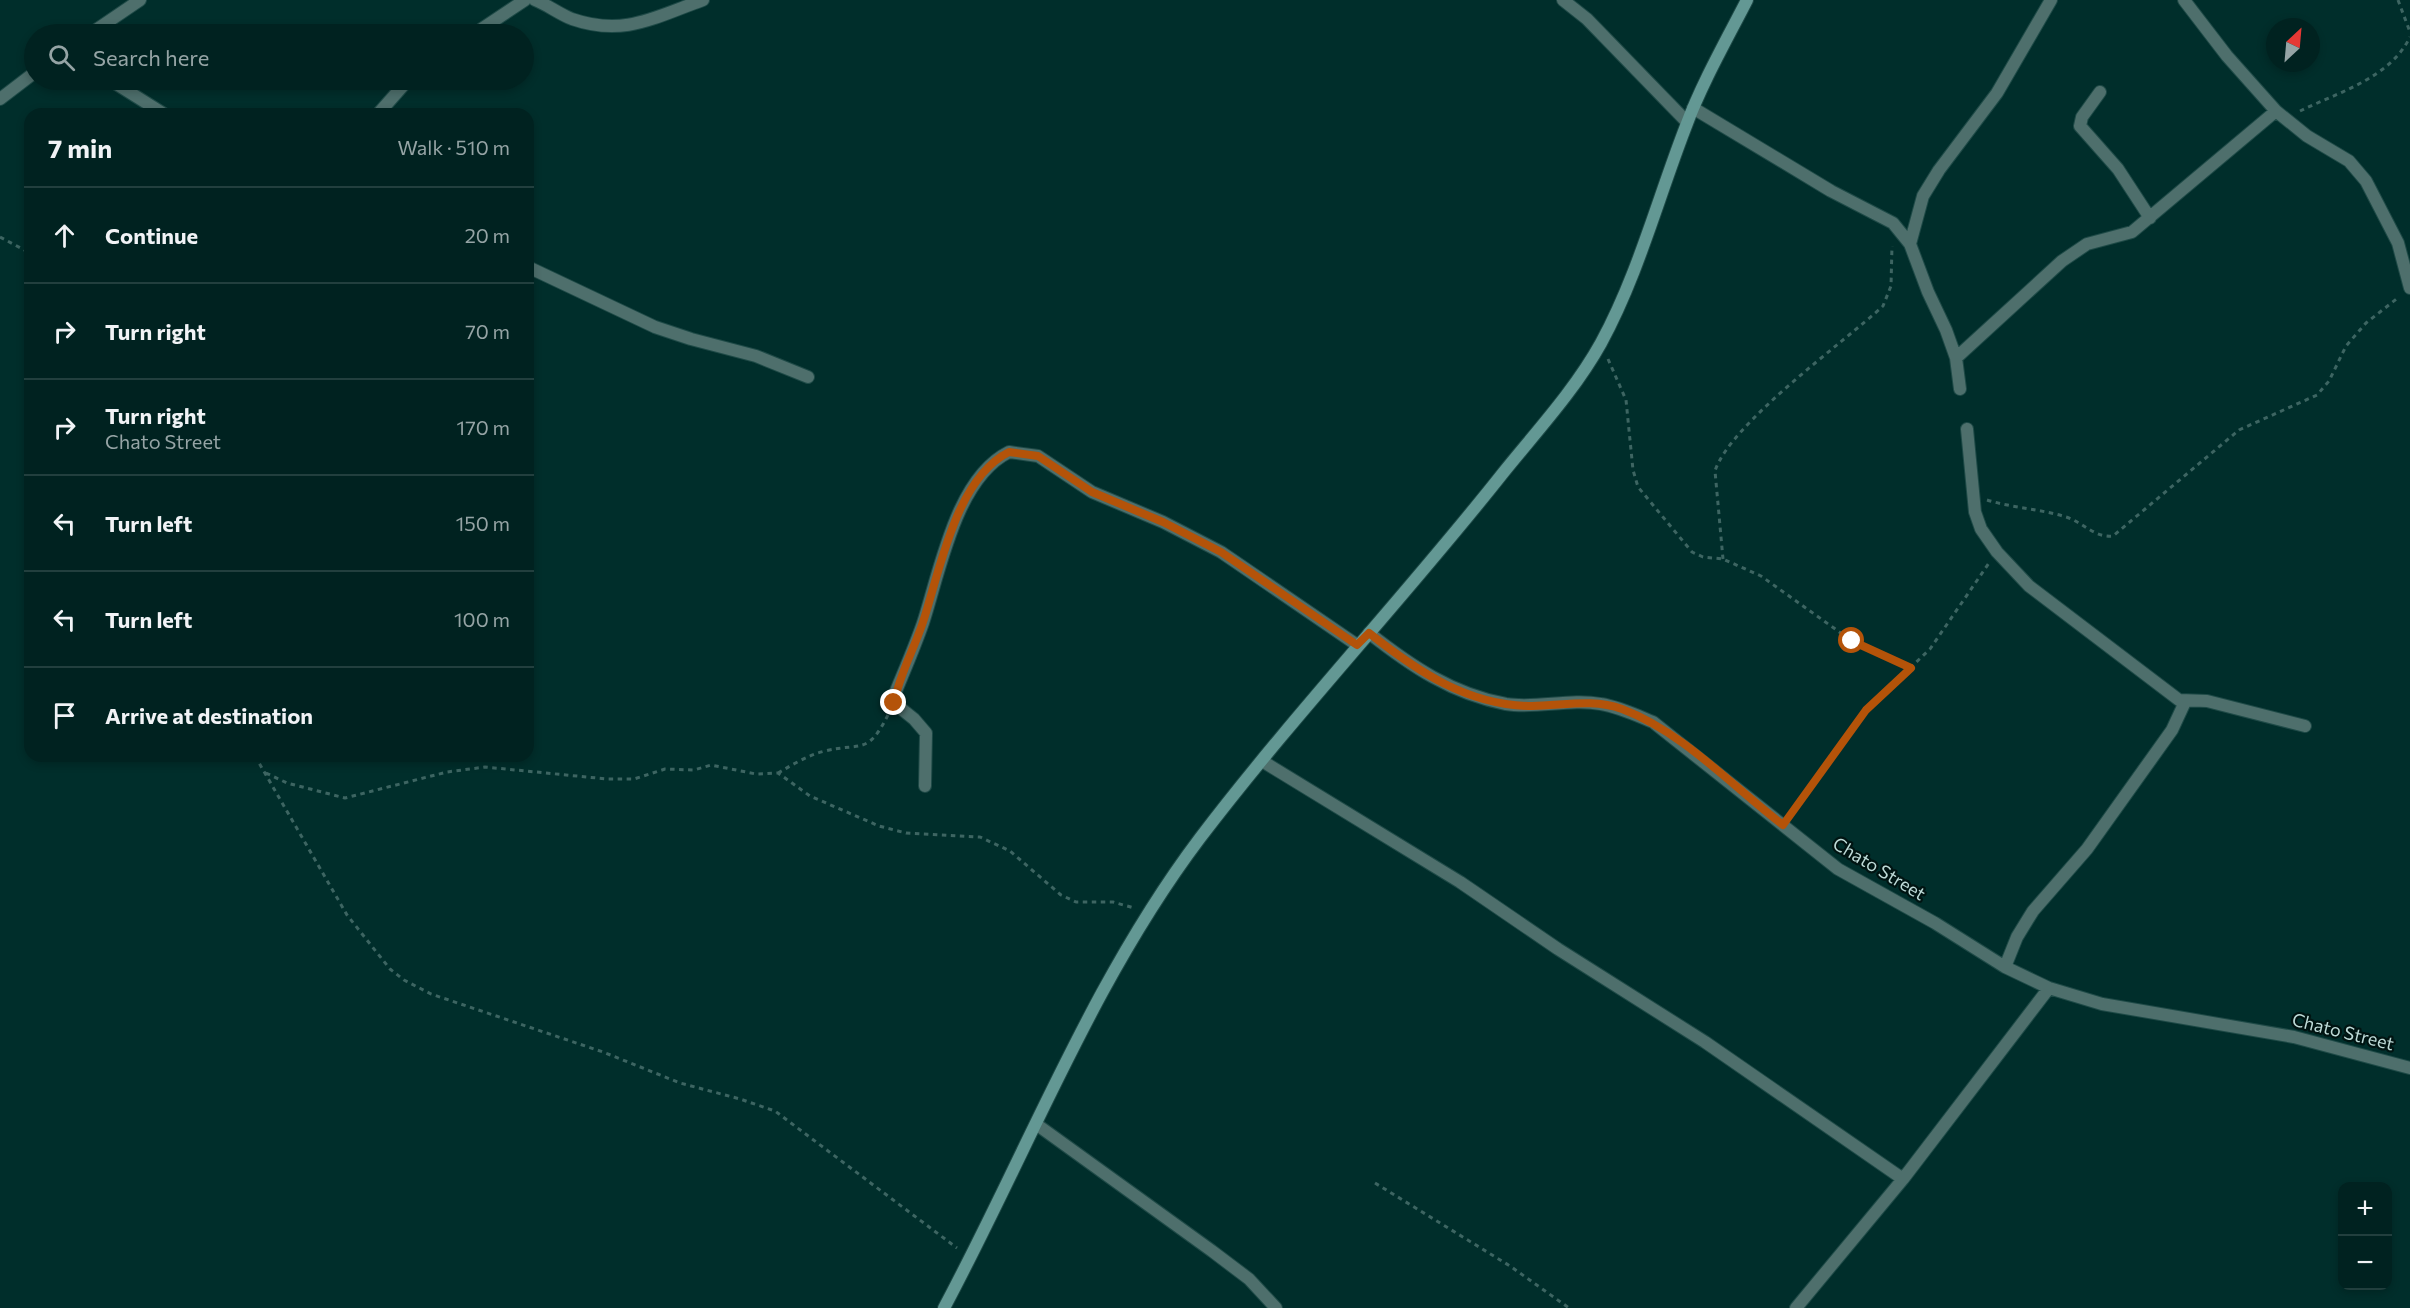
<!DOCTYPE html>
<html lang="en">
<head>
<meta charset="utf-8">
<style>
  :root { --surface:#002220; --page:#0e2f2d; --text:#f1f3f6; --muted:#95a4a5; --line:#223f3e }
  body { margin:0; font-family:Commissioner,sans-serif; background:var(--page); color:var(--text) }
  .controls { position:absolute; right:18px; bottom:18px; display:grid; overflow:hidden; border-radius:12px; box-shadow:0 3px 9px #0003 }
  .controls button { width:54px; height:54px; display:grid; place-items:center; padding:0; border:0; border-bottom:2px solid var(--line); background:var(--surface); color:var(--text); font:30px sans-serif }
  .compass { position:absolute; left:2266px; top:18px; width:54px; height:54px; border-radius:50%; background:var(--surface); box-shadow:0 3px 9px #0003; rotate:26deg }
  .stop { position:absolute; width:18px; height:18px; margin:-14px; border:4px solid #b45309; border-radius:50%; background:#fff }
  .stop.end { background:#b45309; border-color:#fff; box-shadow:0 2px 6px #0008 }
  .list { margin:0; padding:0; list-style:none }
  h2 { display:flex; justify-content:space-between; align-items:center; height:78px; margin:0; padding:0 24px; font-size:26px }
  h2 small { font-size:20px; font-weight:400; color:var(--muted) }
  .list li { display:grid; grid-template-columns:39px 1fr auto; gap:18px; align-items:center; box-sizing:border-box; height:96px; padding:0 24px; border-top:2px solid var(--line) }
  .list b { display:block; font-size:22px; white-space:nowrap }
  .list p { margin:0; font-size:20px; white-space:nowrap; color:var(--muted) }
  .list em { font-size:20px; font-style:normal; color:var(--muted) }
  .icon { flex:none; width:33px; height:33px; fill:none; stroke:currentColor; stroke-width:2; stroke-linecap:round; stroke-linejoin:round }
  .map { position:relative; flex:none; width:2410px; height:1308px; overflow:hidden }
  .search { position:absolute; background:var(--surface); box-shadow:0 3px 9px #0003; left:24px; top:24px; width:510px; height:66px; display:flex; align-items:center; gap:15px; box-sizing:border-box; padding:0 21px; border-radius:33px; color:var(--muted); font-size:22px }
  .panel { position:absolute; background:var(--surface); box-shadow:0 3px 9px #0003; left:24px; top:108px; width:510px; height:654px; border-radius:18px }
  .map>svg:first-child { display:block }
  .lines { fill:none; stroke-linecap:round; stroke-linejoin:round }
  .street-casing { stroke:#1e4a47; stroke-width:14 }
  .secondary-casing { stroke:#1e4a47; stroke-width:14 }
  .path { stroke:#3d6562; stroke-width:3; stroke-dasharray:4.5 4.5; stroke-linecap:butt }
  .street { stroke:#4e6f6c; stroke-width:12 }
  .secondary { stroke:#639894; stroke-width:12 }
  .route { stroke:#b45309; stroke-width:8 }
  .labels { text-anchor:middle; stroke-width:4.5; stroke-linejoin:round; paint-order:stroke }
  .street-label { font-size:18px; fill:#bedbd8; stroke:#001412 }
</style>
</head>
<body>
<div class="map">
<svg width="2410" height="1308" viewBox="0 0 2410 1308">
  <rect width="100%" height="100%" fill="#002e2b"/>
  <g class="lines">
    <g class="street-casing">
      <path id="street" d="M 535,0 C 548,5 559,14 572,19 C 624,37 655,17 703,0
        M 1563,0 L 1587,19 L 1687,122
        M 2184,0 L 2227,56 L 2276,111 L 2307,136 L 2349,161 L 2366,181 L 2398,243 L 2410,288
        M 90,34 L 140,0
        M 474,34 L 525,0
        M 110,80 L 164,114
        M 2100,92 L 2082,117 L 2080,126 L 2118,169 L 2150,218
        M 0,99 L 34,73
        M 1693,108 L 1831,191 L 1893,223 L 1910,244 L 1928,292 L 1946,330 L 1956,358 L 1960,389
        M 378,114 L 408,80
        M 1910,244 L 1923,196 L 1939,170 L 1997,93 L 2051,0
        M 528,267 L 655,327 L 691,339 L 756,356 L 808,377
        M 1956,358 L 2062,261 L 2087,244 L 2132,232 L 2276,111
        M 1967,429 L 1975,512 L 1981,529 L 1997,552 L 2029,586 L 2179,700 L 2207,701 L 2305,726
        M 1369,633 C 1411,666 1452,694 1506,704 C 1537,709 1570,698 1601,704 C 1619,707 1636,715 1653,722 L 1838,869 L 1935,923 L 2005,967 L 2049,988 L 2102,1004 L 2294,1037 L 2410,1068
        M 1262,761 L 1460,882 L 1558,949 L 1705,1042 L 1903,1179
        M 925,786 L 926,733 L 914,719 L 894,703 L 896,691 C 905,669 915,646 923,623 C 940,571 956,478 1009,452 L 1038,456 L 1092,492 L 1163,522 L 1221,552 L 1357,645
        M 2005,967 L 2017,937 L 2033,911 L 2087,849 L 2172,730 L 2185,702
        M 1036,1124 L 1212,1251 L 1249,1279 L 1276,1308
        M 1796,1308 L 1903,1179 L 2049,988"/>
    </g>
    <g class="secondary-casing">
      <path id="secondary" d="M 944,1308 C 1028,1151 1092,981 1200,838 C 1296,712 1405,597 1503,473 C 1536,432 1575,390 1601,343 C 1638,275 1658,198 1686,126 C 1702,83 1726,41 1747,0"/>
    </g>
    <path class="path" d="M 2398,0 L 2410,32
      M 2300,111 C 2339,92 2390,78 2410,37
      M 0,237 L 30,253
      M 1608,359 L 1626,400 L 1633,470 L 1638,487 L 1692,552 L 1703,557 L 1723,559 L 1761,576 L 1852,641 L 1911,668
      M 1987,500 C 2013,508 2041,509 2066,517 C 2083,522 2094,538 2113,536 L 2239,430 L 2317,395 L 2329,381 L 2346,346 L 2366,323 L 2399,297
      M 1723,559 L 1715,471 C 1730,424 1843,343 1883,306 L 1891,286 L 1892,246
      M 255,756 L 347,915 L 390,969 L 404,980 L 431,994 L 603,1052 L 680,1083 L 740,1099 L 775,1111 L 957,1248
      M 266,773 L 287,783 L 345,798 L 447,772 L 485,767 L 607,779 L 634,779 L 665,769 L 694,770 L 711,765 L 756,774 L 778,773 L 810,796 L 879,826 L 906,833 L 980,837 L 1010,851 L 1061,895 L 1076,902 L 1113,902 L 1134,908
      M 778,773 C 792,765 808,755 825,751 C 862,742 867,756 888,715
      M 1791,814 L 1866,710 L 1930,649 L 1989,563
      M 1375,1183 L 1510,1266 L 1569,1308"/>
    <use href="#street" class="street"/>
    <use href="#secondary" class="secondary"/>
  </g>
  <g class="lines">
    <path class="route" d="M 894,703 C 899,676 913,651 922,625 C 940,572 955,479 1009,452 L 1038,456 L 1092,492 L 1163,522 L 1221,552 L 1357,645 L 1369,633 C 1417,671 1468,706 1532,706 C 1562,706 1592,698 1622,709 C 1683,732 1732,786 1783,825 L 1866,710 L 1911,668 L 1852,641"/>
  </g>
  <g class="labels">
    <g class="street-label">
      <text transform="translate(1879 869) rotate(31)" y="6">Chato Street</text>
      <text transform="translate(2343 1032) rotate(14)" y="6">Chato Street</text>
    </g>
  </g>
</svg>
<div class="controls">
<button>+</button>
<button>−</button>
</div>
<svg class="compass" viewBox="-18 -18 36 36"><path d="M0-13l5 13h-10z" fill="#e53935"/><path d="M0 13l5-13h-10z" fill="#95a4a5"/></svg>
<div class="stop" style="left:1852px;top:641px"></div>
<div class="stop end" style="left:894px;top:703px"></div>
<div class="search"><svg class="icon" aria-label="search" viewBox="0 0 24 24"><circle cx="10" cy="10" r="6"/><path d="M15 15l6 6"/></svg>Search here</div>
<section class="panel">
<h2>7 min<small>Walk · 510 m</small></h2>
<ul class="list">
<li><svg class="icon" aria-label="ahead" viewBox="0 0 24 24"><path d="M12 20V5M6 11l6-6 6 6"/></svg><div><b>Continue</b></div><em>20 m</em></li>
<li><svg class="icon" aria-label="right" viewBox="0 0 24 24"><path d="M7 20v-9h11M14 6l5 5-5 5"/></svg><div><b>Turn right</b></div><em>70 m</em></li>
<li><svg class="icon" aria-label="right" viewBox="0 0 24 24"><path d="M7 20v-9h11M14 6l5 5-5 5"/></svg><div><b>Turn right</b><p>Chato Street</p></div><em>170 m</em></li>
<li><svg class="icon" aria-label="left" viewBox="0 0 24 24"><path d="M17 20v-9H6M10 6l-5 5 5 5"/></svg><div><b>Turn left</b></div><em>150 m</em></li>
<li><svg class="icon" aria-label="left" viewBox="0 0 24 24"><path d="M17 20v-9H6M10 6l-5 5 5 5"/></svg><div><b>Turn left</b></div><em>100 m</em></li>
<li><svg class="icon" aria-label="arrive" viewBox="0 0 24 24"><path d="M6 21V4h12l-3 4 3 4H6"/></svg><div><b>Arrive at destination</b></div></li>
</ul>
</section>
</div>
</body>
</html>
